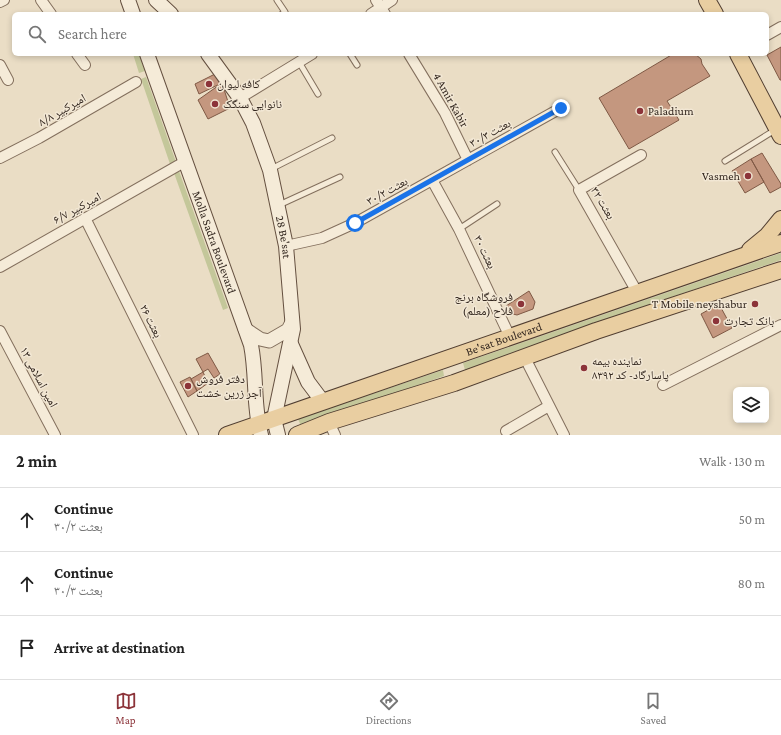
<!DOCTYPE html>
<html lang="en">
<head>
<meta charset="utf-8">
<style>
  :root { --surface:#fff; --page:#f6f6f6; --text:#222; --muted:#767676; --line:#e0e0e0; --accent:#8c3339 }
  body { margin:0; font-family:"Crimson Pro","Noto Naskh Arabic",serif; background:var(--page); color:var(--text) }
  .controls { position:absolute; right:12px; bottom:12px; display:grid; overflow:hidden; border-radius:6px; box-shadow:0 2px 6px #0003 }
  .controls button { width:36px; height:36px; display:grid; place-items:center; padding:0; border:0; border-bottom:1px solid var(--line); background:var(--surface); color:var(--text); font:20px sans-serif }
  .stop { position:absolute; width:12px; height:12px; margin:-9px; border:3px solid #1a73e8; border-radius:50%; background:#fff }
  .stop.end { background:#1a73e8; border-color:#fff; box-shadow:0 1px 4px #0008 }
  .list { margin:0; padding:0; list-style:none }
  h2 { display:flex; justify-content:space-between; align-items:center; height:52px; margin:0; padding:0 16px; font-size:17px }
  h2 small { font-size:13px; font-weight:400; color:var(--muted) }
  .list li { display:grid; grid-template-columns:26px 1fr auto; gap:12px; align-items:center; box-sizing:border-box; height:64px; padding:0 16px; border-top:1px solid var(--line) }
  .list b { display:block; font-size:15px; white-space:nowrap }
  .list p { margin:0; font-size:13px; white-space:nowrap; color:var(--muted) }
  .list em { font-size:13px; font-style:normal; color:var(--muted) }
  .icon { flex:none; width:22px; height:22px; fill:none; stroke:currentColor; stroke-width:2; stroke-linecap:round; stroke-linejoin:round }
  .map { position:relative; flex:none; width:781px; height:435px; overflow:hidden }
  .search { position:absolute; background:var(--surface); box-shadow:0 2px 6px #0003; left:12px; right:12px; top:12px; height:44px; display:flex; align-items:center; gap:10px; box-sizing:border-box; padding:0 14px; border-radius:6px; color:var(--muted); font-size:15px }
  .sheet { height:244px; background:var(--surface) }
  nav { display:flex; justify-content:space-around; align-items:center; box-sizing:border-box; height:56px; border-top:1px solid var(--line); background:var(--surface); font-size:11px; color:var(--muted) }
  nav a { display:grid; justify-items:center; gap:2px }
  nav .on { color:var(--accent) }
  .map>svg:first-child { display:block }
  .green { fill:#c4c79a }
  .building { fill:#c4977f; stroke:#7f5945 }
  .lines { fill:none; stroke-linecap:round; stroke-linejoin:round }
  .service-casing { stroke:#836f5d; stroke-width:7 }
  .minor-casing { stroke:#836f5d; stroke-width:12 }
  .tertiary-casing { stroke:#836f5d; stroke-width:15 }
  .secondary-casing { stroke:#655040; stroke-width:16 }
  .primary-casing { stroke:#513e31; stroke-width:18 }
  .service { stroke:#f5ebd8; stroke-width:5 }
  .minor { stroke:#f5ebd8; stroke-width:10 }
  .tertiary { stroke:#f5ebd8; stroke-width:13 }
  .secondary { stroke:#f5ebd8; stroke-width:14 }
  .primary { stroke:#e9cea1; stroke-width:16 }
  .route { stroke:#1a73e8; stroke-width:5 }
  .poi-dot { fill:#8c3339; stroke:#f2e7d4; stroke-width:1.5 }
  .labels { text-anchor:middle; stroke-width:3; stroke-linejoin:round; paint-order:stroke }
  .poi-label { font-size:12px; fill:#342820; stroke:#f2e7d4; text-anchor:start }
  .street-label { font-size:12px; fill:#342820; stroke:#f2e7d4 }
</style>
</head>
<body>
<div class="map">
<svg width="781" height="435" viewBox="0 0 781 435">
  <rect width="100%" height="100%" fill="#eaddc5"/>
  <path class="green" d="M 133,54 L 139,54 L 145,71 L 139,73 Z
    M 146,77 L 176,162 L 170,164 L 141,79 Z
    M 179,171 L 228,308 L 223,310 L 174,173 Z
    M 781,253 L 781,260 L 586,326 L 465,370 L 463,363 Z
    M 443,370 L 444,376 L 301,426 L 298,419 Z"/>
  <path class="building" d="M 781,47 L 781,80 L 780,80 L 767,55 Z
    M 673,54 L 695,54 L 701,59 L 702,64 L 710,76 L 667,101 L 679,120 L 629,149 L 599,98 Z
    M 215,74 L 222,83 L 199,94 L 195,84 Z
    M 222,83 L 230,108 L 208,119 L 198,100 Z
    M 762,153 L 781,184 L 781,187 L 770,193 L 751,159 Z
    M 751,159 L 764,182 L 745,193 L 732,171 Z
    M 529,291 L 535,302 L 533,309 L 517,315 L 509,313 L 506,306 Z
    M 719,304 L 732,328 L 713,338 L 701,314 Z
    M 208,353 L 220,374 L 214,378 L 208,369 L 203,372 L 196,359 Z
    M 203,372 L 208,383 L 197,391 L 191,379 Z
    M 190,377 L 197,391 L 188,397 L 180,382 Z"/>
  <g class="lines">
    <g class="service-casing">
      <path id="service" d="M 277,0 L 285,12 L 282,14
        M 350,54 L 357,65
        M 299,62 L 318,94
        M 555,152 L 579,190
        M 725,161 L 775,130
        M 271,169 L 332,138
        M 279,205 L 340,177
        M 459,229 L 497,204"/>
    </g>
    <g class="minor-casing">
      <path id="minor" d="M 41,0 L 51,14
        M 376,0 L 385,14
        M 0,2 L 4,0
        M 371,14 L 392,0
        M 767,35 L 781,27
        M 77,54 L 85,65
        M 409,54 L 445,113 L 468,160
        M 0,65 L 8,80
        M 240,98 L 312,54
        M 0,158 L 39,138 L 136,82
        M 432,180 L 459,229 L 510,337
        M 85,218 L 193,435
        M 286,246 L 322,238 L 355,223 L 561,108
        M 0,267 L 186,161
        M 637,292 L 579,190 L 641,155
        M 0,331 L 55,435
        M 525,358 L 564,435
        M 663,385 L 781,325
        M 329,422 L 335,435
        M 506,431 L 549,406"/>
    </g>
    <g class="tertiary-casing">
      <path id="tertiary" d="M 245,329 L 260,339 L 269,341 L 288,330 L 292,322"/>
    </g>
    <g class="secondary-casing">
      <g id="secondary">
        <path d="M 128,0 L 133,14"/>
        <path d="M 156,0 L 171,14"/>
        <path id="s1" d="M 147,54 L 251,345 C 257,375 253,406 261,435"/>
        <path id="s2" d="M 208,54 L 240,98 L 253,123 L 270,170 L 286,246 L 293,329 L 274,419 L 278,435"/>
        <path d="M 291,344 L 308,382 L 323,402"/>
      </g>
    </g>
    <g class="primary-casing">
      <g id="primary">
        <path d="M 707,0 L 715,14"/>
        <path d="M 738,54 L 781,136"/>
        <path d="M 750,250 L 767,236 L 781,219"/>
        <path id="s3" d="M 227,435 L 781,243"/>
        <path d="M 297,435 L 329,422 L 454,383 L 596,331 L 781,270"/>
      </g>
    </g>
    <use href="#service" class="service"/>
    <use href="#minor" class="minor"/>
    <use href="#tertiary" class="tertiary"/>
    <use href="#secondary" class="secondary"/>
    <use href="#primary" class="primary"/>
  </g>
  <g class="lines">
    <path class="route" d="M 355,223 L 561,108"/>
  </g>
  <g class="poi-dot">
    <circle cx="209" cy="84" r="4"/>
    <circle cx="215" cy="104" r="4"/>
    <circle cx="640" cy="111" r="4"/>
    <circle cx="748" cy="176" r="4"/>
    <circle cx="521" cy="304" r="4"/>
    <circle cx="755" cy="304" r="4"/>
    <circle cx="716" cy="321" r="4"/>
    <circle cx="584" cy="368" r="4"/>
    <circle cx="188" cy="386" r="4"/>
  </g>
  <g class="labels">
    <g class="poi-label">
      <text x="217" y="88">کافه لیوان</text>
      <text x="223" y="108">نانوایی سنگک</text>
      <text x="648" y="115">Paladium</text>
      <text x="740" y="180" text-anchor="end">Vasmeh</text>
      <text x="513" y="301" text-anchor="end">فروشگاه برنج<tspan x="513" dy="14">فلاح (معلم)</tspan></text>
      <text x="747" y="308" text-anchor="end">T Mobile neyshabur</text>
      <text x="724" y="325">بانک تجارت</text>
      <text x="592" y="365">نماینده بیمه<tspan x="592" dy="14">پاسارگاد- کد ۸۳۹۲</tspan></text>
      <text x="196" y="383">دفتر فروش<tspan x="196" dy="14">آجر زرین خشت</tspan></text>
    </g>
    <g class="street-label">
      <text transform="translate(451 100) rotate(61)" y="4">4 Amir Kabir</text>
      <text transform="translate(62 110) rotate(-30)" y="4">امیرکبیر ۸/۸</text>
      <text transform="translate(490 133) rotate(-29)" y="4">بعثت ۳۰/۳</text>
      <text transform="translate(387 191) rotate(-29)" y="4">بعثت ۳۰/۲</text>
      <text transform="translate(603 203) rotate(59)" y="4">بعثت ۳۲</text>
      <text transform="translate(77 208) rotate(-29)" y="4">امیرکبیر ۶/۷</text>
      <text dy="4" stroke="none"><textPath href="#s2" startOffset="201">28 Be'sat</textPath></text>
      <text dy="4" stroke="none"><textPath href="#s1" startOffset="200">Molla Sadra Boulevard</textPath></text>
      <text transform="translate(485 252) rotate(64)" y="4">بعثت ۳۰</text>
      <text transform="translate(151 321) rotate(63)" y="4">بعثت ۲۶</text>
      <text dy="4" stroke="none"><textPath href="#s3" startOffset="293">Be'sat Boulevard</textPath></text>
      <text transform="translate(39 377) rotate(62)" y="4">امین اسلامی ۱۳</text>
    </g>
  </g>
</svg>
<div class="controls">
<button><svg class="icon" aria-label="layers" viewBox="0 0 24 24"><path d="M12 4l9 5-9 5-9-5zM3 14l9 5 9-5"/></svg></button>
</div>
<div class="stop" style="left:355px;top:223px"></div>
<div class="stop end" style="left:561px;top:108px"></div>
<div class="search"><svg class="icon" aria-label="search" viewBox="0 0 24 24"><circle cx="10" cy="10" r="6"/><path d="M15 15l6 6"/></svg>Search here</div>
</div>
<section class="sheet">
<h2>2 min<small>Walk · 130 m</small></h2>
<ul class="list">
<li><svg class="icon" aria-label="ahead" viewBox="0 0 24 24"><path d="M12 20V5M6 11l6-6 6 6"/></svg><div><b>Continue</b><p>بعثت ۳۰/۲</p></div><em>50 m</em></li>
<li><svg class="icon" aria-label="ahead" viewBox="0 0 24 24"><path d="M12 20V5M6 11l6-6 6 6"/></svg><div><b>Continue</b><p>بعثت ۳۰/۳</p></div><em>80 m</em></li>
<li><svg class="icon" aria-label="arrive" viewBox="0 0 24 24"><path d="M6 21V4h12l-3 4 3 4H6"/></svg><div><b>Arrive at destination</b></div></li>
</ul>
</section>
<nav>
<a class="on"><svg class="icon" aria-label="map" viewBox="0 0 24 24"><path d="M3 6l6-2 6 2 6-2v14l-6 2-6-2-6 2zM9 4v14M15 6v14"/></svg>Map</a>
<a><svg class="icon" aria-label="directions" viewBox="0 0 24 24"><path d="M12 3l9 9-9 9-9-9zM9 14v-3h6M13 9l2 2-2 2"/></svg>Directions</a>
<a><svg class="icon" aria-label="saved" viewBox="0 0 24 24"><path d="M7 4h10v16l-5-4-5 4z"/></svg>Saved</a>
</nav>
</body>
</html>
